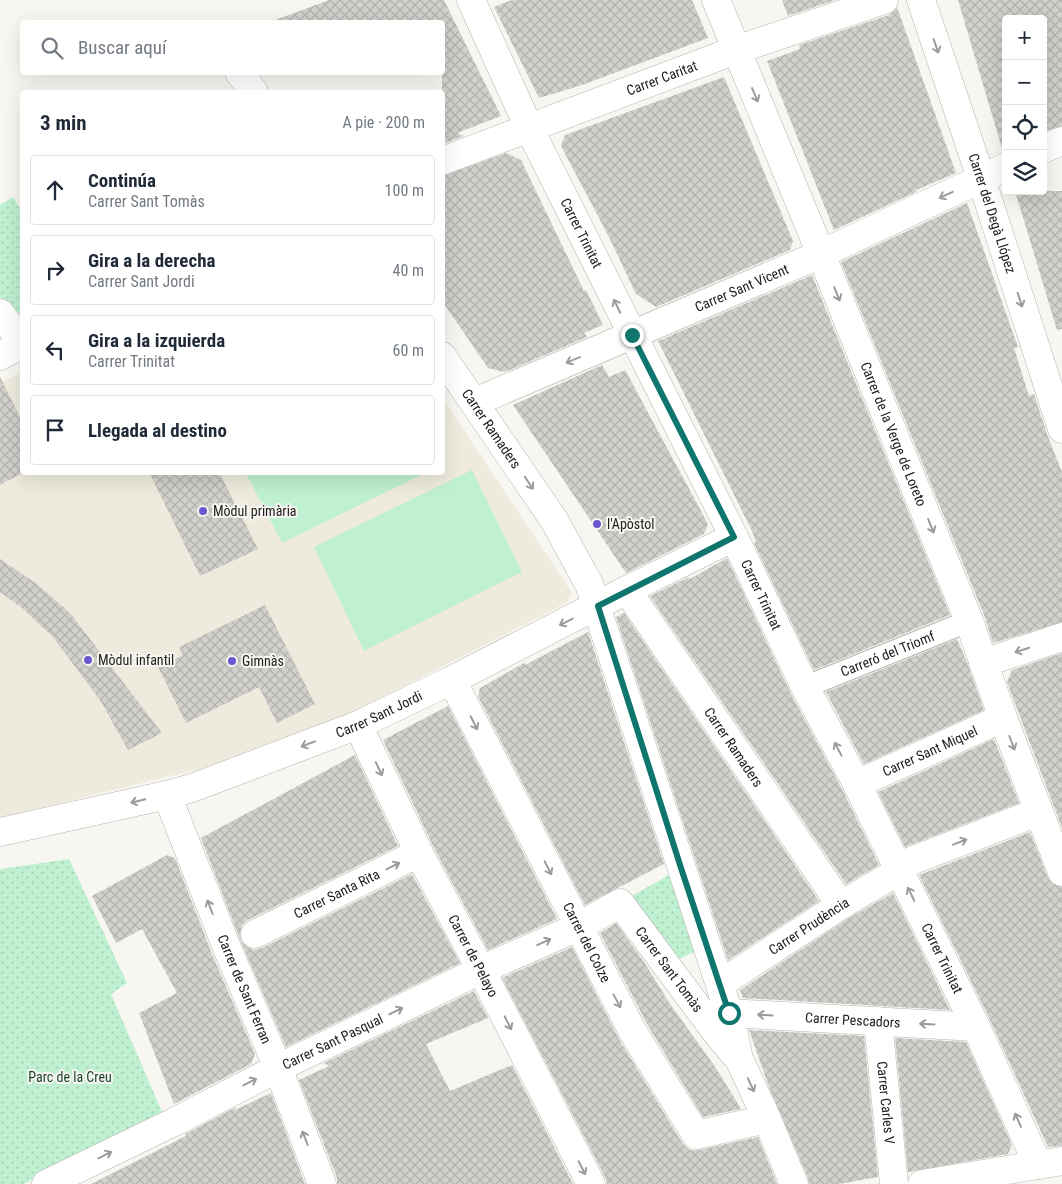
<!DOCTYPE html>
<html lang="es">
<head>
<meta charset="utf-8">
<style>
  :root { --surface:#fff; --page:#f6f6f7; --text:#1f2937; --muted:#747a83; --line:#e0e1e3 }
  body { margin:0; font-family:"Roboto Condensed",sans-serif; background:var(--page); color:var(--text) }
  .controls { position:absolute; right:15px; top:15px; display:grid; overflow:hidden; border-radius:5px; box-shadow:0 5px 20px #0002 }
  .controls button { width:45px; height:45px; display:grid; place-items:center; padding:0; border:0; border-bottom:1px solid var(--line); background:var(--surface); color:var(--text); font:25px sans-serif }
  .stop { position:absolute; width:15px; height:15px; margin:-11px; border:4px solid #0f766e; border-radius:50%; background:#fff }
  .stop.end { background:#0f766e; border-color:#fff; box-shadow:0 1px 5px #0008 }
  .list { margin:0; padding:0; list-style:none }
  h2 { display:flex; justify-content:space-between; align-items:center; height:65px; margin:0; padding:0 20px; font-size:21px }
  h2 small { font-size:16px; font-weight:400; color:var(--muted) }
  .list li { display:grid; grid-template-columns:32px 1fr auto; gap:15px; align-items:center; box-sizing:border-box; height:70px; margin:0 10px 10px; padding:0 10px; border:1px solid var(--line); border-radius:5px }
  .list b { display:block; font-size:19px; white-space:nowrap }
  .list p { margin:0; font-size:16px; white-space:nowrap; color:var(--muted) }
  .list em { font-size:16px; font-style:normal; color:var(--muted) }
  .icon { flex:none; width:28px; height:28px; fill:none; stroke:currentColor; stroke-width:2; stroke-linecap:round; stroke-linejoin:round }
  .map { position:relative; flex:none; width:1062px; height:1184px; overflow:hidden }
  .search { position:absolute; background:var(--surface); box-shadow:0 5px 20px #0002; left:20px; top:20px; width:425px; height:55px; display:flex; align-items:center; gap:12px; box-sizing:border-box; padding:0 18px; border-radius:5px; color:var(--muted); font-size:19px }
  .panel { position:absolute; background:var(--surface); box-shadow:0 5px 20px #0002; left:20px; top:90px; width:425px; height:385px; border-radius:5px }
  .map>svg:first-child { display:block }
  .built { fill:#eeebde }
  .park { fill:url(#park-dots) }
  .garden { fill:#bff0d1 }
  .building { fill:url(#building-cross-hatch) }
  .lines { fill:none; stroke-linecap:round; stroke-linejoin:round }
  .pedestrian-casing { stroke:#b6b5b0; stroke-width:23 }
  .minor-casing { stroke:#b6b5b0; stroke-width:29 }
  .pedestrian { stroke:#fff; stroke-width:21 }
  .minor { stroke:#fff; stroke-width:28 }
  .oneway { stroke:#9b9b9a }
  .route { stroke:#0f766e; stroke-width:6 }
  .poi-dot { fill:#6c57d1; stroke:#f7f6f1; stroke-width:2 }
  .labels { text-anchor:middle; stroke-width:4; stroke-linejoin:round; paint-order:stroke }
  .street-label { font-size:14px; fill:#21211f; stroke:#f7f6f1 }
  .poi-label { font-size:14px; fill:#21211f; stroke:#f7f6f1; text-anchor:start }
  .park-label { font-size:14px; fill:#18452c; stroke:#f7f6f1 }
</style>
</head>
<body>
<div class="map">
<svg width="1062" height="1184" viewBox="0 0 1062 1184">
  <defs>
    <pattern id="park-dots" width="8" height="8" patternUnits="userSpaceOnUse" patternTransform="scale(1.25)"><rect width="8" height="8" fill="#bff0d1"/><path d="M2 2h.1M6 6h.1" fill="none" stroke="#a4ceb3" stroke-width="1.8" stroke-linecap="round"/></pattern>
    <pattern id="building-cross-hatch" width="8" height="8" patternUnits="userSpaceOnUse" patternTransform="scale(1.25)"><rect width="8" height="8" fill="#d1d0cb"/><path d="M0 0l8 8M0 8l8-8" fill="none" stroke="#b3b2ae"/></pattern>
  </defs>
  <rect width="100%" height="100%" fill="#f7f6f1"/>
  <path class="built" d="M 22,372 L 22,472 L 442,472 L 443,399 L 572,593 L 568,602 L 323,728 L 211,766 L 0,818 L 0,383 Z"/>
  <path class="park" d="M 13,197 L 22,211 L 22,311 L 14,317 L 0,297 L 0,205 Z
    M 69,859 L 127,983 L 111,994 L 162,1112 L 24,1184 L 0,1184 L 0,869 Z
    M 681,868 L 707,946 L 666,965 L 620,903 Z"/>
  <path class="garden" d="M 472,470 L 522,572 L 364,651 L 314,547 Z
    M 246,473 L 425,473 L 282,543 Z"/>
  <path class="building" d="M 329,0 L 444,0 L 501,116 L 457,133 L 464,136 L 442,144 L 442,22 L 276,22 L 275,20 Z
    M 512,0 L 692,0 L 708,38 L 582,85 L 539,98 L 494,7 Z
    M 782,0 L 835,0 L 788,16 Z
    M 958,0 L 1062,0 L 1062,126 L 1043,132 L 1043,19 L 1006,19 L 1006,152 L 1003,152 Z
    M 897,7 L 956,173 L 914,191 L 918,191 L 834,230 L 767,61 L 800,49 L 799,45 L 889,15 Z
    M 724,77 L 793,241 L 790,250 L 656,307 L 636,294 L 609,237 L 561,146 L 565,135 Z
    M 506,153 L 521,160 L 584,291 L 586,290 L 603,325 L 584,333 L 587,337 L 505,372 L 488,368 L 442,301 L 442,176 Z
    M 1015,191 L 1062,191 L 1062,329 L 1057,330 Z
    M 967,203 L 1018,347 L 1014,348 L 1029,396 L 1034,394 L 1047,434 L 1062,472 L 1062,622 L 993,643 L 984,615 L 841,262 Z
    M 812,275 L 950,615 L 814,670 L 754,543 L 756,542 L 752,531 L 658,341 Z
    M 602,365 L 609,377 L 625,370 L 708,524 L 704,534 L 626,573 L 513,405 Z
    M 0,377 L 22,421 L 22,473 L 0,485 Z
    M 149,472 L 219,472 L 258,549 L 200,576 Z
    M 727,558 L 791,694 L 843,791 L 879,865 L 846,884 L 650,596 L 689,577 L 688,580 Z
    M 0,559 L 37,584 L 70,613 L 162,733 L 128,750 L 100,700 L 53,637 L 22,608 L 0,592 Z
    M 265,605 L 315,704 L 277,723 L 259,687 L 186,723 L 158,667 L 183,655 L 179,647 Z
    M 624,613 L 819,901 L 728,960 L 616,617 Z
    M 588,632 L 664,864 L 585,905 L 478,696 L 480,688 L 524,663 L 525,665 Z
    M 957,639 L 967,662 L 984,710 L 864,764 L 826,692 Z
    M 1062,653 L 1062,828 L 1007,682 L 1012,670 Z
    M 448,706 L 557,919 L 488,950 L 433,846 L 383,740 Z
    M 994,739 L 1019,803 L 905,847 L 878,792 Z
    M 355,755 L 398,846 L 248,920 L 242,925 L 240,933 L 241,941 L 247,947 L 254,950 L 262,948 L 412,874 L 460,963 L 286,1047 L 241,942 L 201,838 Z
    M 1030,832 L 1048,878 L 1053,884 L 1062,887 L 1062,1146 L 1048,1147 L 990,1020 L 919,875 Z
    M 167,855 L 175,858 L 212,954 L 255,1054 L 251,1064 L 174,1104 L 139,1013 L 177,993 L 142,929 L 116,943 L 92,896 Z
    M 893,893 L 950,1010 L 743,998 L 740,990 L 849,918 Z
    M 616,923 L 644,962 L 670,1004 L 716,1068 L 741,1109 L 703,1117 L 647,1024 L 600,933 Z
    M 572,947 L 619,1039 L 683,1144 L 690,1150 L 699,1150 L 758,1137 L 777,1184 L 607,1184 L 605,1177 L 502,978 Z
    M 474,991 L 488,1018 L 426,1044 L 450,1091 L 512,1065 L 573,1184 L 337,1184 L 337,1178 L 299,1080 L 329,1066 L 324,1063 Z
    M 749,1030 L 864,1036 L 878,1177 L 839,1184 L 809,1184 L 808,1178 L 769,1087 Z
    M 895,1038 L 966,1042 L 1012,1145 L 1008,1154 L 908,1172 Z
    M 271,1093 L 305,1184 L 91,1184 L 186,1136 L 185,1134 L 236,1107 L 235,1110 Z"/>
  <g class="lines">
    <g class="pedestrian-casing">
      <g id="pedestrian">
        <path id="s1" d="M 805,687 L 969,621"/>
      </g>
    </g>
    <g class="minor-casing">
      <g id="minor">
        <path id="s2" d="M 471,0 L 529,128 L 734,537 L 805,687 L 857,784 L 976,1027 L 1038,1165"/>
        <path id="s3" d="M 716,0 L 821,254 L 969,621 L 1003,718 L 1062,872"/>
        <path id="s4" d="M 921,0 L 981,178 L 1062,429"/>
        <path d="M 239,72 L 254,92"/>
        <path d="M 1043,149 L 1062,141"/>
        <path id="s5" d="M 442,161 L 736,50 L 884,0"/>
        <path d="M 0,313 L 22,342"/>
        <path d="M 0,356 L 22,344"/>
        <path id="s6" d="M 442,356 L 554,520 L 589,584 L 729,1013 L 739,1059 L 767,1119 L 794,1184"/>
        <path id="s7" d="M 475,402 L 821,254 L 1006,167"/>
        <path id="s8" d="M 627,590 L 841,905"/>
        <path d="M 983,663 L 1062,637"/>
        <path id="s9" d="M 452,680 L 633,1032 L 696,1135 L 767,1119"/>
        <path id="s10" d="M 358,725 L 419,853 L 481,970 L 591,1184"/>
        <path id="s11" d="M 857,784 L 1003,718"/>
        <path id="s12" d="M 167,795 L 227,948 L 278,1068 L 322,1184"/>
        <path id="s13" d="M 0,832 L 167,795 L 192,788 L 358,725 L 452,680 L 627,590 L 734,537"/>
        <path d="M 898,866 L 1038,812"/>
        <path id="s14" d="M 255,934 L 419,853"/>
        <path id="s15" d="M 720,984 L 841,905 L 899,871"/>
        <path id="s16" d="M 729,1013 L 976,1027"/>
        <path id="s17" d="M 878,1021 L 894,1184"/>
        <path id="s18" d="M 46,1184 L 174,1122 L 278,1068 L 481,970 L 578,927 L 620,903 L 719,1036 L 736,1056"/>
        <path d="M 922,1184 L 1062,1161"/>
      </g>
    </g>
    <use href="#pedestrian" class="pedestrian"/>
    <use href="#minor" class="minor"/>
  </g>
  <defs><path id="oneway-shaft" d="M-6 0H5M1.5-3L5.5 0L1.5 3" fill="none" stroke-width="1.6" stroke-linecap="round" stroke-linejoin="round" transform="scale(1.25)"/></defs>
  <g class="oneway">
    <use href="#oneway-shaft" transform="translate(936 46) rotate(71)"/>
    <use href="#oneway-shaft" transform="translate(755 95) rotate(67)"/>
    <use href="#oneway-shaft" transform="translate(946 195) rotate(155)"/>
    <use href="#oneway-shaft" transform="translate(837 294) rotate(68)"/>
    <use href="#oneway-shaft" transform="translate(1020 300) rotate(72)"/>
    <use href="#oneway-shaft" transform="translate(617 306) rotate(-116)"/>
    <use href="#oneway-shaft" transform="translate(573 360) rotate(157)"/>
    <use href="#oneway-shaft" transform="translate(529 483) rotate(56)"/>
    <use href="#oneway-shaft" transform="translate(931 526) rotate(68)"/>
    <use href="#oneway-shaft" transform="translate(566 622) rotate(153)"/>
    <use href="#oneway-shaft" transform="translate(1022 650) rotate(162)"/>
    <use href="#oneway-shaft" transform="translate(474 723) rotate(63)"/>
    <use href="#oneway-shaft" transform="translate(1012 743) rotate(69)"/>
    <use href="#oneway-shaft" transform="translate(308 744) rotate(159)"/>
    <use href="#oneway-shaft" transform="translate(838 749) rotate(-118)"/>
    <use href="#oneway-shaft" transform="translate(379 769) rotate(65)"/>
    <use href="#oneway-shaft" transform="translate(138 801) rotate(167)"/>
    <use href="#oneway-shaft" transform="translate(960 842) rotate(-21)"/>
    <use href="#oneway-shaft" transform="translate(393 866) rotate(-26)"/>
    <use href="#oneway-shaft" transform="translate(548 868) rotate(63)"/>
    <use href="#oneway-shaft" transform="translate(911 894) rotate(-116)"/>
    <use href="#oneway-shaft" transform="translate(210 907) rotate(-111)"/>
    <use href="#oneway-shaft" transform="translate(544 942) rotate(-24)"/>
    <use href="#oneway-shaft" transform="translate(617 1001) rotate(62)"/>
    <use href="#oneway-shaft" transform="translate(396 1011) rotate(-26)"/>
    <use href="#oneway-shaft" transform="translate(765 1015) rotate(-177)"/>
    <use href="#oneway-shaft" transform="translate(508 1023) rotate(63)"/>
    <use href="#oneway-shaft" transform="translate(927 1024) rotate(-177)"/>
    <use href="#oneway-shaft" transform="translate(250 1082) rotate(-27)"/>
    <use href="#oneway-shaft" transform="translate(751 1085) rotate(65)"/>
    <use href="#oneway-shaft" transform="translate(1018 1120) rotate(-114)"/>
    <use href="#oneway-shaft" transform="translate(305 1138) rotate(-111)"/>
    <use href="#oneway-shaft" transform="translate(105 1155) rotate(-26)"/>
    <use href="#oneway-shaft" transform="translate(582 1168) rotate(63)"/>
  </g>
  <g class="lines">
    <path class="route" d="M 632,335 L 734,537 L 598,606 L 681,868 L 729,1013"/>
  </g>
  <g class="poi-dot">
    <circle cx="203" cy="511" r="5"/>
    <circle cx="597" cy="524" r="5"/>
    <circle cx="88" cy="660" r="5"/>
    <circle cx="232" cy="661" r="5"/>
  </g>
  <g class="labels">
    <g class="street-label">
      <text dy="5" stroke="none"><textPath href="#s5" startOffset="235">Carrer Caritat</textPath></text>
      <text dy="5" stroke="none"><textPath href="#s4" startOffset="225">Carrer del Degà Llópez</textPath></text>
      <text dy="5" stroke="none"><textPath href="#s2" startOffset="258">Carrer Trinitat</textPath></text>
      <text dy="5" stroke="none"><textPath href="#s7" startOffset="290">Carrer Sant Vicent</textPath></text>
      <text dy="5" stroke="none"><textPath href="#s6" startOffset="88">Carrer Ramaders</textPath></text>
      <text dy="5" stroke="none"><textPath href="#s3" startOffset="469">Carrer de la Verge de Loreto</textPath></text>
      <text dy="5" stroke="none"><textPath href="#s2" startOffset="662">Carrer Trinitat</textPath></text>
      <text dy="5" stroke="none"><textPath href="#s1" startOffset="89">Carreró del Triomf</textPath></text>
      <text dy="5" stroke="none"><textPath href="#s13" startOffset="398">Carrer Sant Jordi</textPath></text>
      <text dy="5" stroke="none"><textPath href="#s8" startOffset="190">Carrer Ramaders</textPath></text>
      <text dy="5" stroke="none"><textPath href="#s11" startOffset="80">Carrer Sant Miquel</textPath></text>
      <text dy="5" stroke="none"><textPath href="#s14" startOffset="91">Carrer Santa Rita</textPath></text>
      <text dy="5" stroke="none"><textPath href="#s15" startOffset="106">Carrer Prudència</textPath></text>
      <text dy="5" stroke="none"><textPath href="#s9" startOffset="295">Carrer del Colze</textPath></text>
      <text dy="5" stroke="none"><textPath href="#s10" startOffset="258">Carrer de Pelayo</textPath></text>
      <text dy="5" stroke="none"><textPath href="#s2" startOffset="1068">Carrer Trinitat</textPath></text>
      <text dy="5" stroke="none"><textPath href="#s18" startOffset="722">Carrer Sant Tomàs</textPath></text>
      <text dy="5" stroke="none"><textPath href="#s12" startOffset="209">Carrer de Sant Ferran</textPath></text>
      <text dy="5" stroke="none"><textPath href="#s16" startOffset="124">Carrer Pescadors</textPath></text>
      <text dy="5" stroke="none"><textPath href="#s18" startOffset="320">Carrer Sant Pasqual</textPath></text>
      <text dy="5" stroke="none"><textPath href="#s17" startOffset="82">Carrer Carles V</textPath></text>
    </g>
    <g class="poi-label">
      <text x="213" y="516">Mòdul primària</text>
      <text x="607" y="529">l'Apòstol</text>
      <text x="98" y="665">Mòdul infantil</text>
      <text x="242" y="666">Gimnàs</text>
    </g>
    <g class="park-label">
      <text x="70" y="1082">Parc de la Creu</text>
    </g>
  </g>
</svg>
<div class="controls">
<button>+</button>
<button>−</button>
<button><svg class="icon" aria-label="locate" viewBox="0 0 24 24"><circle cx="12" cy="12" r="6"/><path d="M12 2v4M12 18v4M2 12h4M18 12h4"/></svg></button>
<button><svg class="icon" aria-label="layers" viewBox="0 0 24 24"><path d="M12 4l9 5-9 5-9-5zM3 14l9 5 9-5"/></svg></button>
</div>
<div class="stop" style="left:729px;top:1013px"></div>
<div class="stop end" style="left:632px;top:335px"></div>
<div class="search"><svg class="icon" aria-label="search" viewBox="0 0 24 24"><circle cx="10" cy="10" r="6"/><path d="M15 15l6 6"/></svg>Buscar aquí</div>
<section class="panel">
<h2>3 min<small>A pie · 200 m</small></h2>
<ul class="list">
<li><svg class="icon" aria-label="ahead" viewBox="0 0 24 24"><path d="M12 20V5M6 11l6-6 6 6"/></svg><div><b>Continúa</b><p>Carrer Sant Tomàs</p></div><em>100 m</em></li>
<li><svg class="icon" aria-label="right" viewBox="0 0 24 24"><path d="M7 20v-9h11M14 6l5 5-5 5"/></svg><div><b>Gira a la derecha</b><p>Carrer Sant Jordi</p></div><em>40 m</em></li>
<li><svg class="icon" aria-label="left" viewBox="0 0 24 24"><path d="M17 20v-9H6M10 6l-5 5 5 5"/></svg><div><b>Gira a la izquierda</b><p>Carrer Trinitat</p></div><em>60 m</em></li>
<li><svg class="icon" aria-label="arrive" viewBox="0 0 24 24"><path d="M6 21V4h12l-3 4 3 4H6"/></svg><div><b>Llegada al destino</b></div></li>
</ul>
</section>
</div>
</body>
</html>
